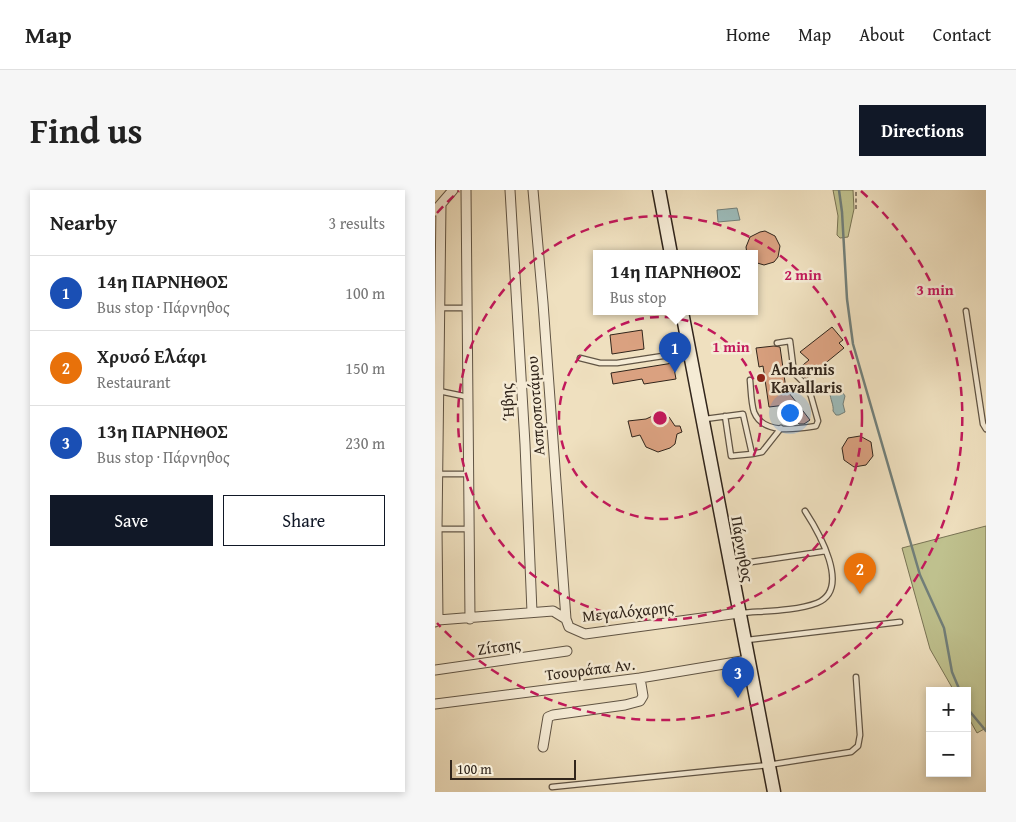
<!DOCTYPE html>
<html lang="en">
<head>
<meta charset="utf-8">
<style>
  :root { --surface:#fff; --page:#f6f6f6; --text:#222; --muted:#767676; --line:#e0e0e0; --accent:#111827 }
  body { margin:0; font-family:"Gentium Book Plus",serif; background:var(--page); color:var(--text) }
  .controls { position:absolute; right:15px; bottom:15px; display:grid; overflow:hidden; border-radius:0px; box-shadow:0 2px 8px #0003 }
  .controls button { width:45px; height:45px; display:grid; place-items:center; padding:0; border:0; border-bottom:1px solid var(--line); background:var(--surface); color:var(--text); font:25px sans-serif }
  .scale { position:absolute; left:15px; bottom:12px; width:126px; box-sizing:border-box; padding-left:5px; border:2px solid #31251b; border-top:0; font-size:14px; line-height:18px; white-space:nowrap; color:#31251b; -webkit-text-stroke:4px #f5ebd5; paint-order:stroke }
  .you { position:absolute; left:354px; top:222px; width:18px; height:18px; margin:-12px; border:4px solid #fff; border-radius:50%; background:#1a73e8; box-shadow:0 0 0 8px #1a73e833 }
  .badge { display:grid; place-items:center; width:32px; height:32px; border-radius:50%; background:var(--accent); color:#fff; font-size:16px; font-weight:700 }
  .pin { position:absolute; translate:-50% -41px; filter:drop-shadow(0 1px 2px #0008) }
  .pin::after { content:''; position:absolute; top:26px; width:18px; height:15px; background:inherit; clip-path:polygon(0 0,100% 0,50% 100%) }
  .popup { position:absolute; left:158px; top:60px; width:165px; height:65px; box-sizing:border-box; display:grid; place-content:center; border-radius:0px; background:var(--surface); filter:drop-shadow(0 1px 4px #0005); font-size:16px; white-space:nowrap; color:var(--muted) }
  .popup b { font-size:19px; color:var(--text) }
  .popup::after { content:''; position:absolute; left:50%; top:100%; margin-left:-10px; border:10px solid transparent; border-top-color:var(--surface) }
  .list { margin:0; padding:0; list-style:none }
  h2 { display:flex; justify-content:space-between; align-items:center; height:65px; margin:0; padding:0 20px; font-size:21px }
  h2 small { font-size:16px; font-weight:400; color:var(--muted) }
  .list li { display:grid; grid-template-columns:32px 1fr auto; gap:15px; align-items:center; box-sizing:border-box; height:75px; padding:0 20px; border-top:1px solid var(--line) }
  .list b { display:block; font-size:19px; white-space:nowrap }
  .list p { margin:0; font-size:16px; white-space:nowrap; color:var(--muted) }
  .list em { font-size:16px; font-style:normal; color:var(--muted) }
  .actions { display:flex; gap:10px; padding:15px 20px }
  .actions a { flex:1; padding:11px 0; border:1px solid var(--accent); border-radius:0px; text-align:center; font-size:18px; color:var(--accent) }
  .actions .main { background:var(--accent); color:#fff }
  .map { position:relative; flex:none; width:551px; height:602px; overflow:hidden; border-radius:0px }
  header { display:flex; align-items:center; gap:30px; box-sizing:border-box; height:70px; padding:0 25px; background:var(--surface); border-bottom:1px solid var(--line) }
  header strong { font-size:24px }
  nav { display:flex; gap:28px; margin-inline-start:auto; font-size:18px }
  .intro { display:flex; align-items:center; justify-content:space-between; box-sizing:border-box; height:120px; padding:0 30px }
  h1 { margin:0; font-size:35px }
  .button { padding:12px 22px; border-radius:0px; background:var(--accent); color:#fff; font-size:18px; font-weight:700 }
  main { display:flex; gap:30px; padding:0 30px }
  aside { flex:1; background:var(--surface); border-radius:0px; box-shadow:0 2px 8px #0003 }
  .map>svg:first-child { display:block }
  .green { fill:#bfc18e; stroke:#787354 }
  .water { fill:#9cbbba; stroke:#717f7a }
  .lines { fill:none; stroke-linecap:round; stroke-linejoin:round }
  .stream { stroke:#717f7a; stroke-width:2.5 }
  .building { fill:#daa180; stroke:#31251b }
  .service-casing { stroke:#605444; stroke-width:7 }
  .minor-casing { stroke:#605444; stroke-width:11 }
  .secondary-casing { stroke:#31251b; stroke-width:15 }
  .path { stroke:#31251b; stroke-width:1; stroke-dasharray:4 2.5; stroke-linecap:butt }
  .service { stroke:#f5ebd5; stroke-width:4.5 }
  .minor { stroke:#f5ebd5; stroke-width:9 }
  .secondary { stroke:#f5ebd5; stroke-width:12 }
  .ring { fill:none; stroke:#c2185b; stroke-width:2.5; stroke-dasharray:9 6 }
  .poi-dot { fill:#8f2418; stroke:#f5ebd5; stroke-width:2 }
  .labels { text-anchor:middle; stroke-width:5; stroke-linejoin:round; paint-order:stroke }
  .poi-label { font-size:16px; font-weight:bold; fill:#31251b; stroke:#f5ebd5; text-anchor:start }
  .street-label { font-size:16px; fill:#31251b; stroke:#f5ebd5 }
  .centre { fill:#c2185b; stroke:#f5ebd5; stroke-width:2.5 }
  .ring-label { font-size:15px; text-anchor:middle; font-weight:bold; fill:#c2185b; stroke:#f5ebd5; stroke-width:5; stroke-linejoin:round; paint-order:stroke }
</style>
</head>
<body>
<header>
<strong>Map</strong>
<nav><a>Home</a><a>Map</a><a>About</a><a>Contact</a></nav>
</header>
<div class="intro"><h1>Find us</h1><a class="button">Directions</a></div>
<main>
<aside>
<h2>Nearby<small>3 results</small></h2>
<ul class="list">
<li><span class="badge" style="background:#1a4fb4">1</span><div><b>14η ΠΑΡΝΗΘΟΣ</b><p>Bus stop · Πάρνηθος</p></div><em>100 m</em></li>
<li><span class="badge" style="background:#e8710a">2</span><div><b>Χρυσό Ελάφι</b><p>Restaurant</p></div><em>150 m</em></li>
<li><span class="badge" style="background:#1a4fb4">3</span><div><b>13η ΠΑΡΝΗΘΟΣ</b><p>Bus stop · Πάρνηθος</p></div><em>230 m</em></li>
</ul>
<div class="actions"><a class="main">Save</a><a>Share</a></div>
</aside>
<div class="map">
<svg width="551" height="602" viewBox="0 0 551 602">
  <rect width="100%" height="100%" fill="#efe0bf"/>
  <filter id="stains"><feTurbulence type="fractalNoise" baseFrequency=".004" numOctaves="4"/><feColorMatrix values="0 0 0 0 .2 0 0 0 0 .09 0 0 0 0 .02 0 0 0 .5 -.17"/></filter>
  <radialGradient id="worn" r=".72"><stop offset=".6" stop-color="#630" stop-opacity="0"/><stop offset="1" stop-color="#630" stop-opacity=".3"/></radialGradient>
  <path class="green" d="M 398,0 L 418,0 L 419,19 L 413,47 L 405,48 L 402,45 L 403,26 Z
    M 551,336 L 551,538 L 542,543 L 532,525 L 532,501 L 519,501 L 495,459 L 467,358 Z"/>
  <path class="water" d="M 302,18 L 305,30 L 283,32 L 282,20 Z
    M 398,200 L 406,200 L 410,206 L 408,214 L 410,222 L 404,225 L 401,225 L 398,221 C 399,215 395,209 395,203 Z"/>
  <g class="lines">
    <path class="stream" d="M 404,0 L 407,22 L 412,109 L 418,154 L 485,385 L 509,438 L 517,482 L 525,501
      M 532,518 L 551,541"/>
  </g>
  <path class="building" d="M 330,41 L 340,46 L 345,56 L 343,67 L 339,72 L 329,75 L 319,72 L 319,64 L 312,64 L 311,57 L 315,47 L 325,42 Z
    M 397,137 L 408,150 L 404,153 L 409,158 L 371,189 L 363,179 L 374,170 L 365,162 Z
    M 207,140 L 209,159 L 177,164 L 175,145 Z
    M 339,156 L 345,157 L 351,199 L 375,230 L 369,234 L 364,234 L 351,215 L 334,217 L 328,176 L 324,177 L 321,158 Z
    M 238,173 L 241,189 L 209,194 L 207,189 L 178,194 L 176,183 Z
    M 222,224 L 234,227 L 240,236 L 245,236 L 247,242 L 242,244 L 240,254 L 235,258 L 223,262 L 211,257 L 205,245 L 197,247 L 193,231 L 211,229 Z
    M 425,246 L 436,252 L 438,266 L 431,275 L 419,277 L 409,270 L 407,258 L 413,248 Z"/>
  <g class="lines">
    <g class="service-casing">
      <path id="service" d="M 5,118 L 32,118
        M 531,121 L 548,234 L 551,239
        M 145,168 L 165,173 L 182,173 L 254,162
        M 315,190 C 316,200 316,213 319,222 C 328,245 362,239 381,236 L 383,231 L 376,206 L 371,195 L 359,183 L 355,151 L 342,153
        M 4,201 L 33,207
        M 290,226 L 296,266 L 317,264
        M 270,229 L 308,224 L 317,264 L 327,262 L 346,238
        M 3,284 L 34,284
        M 2,339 L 34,339
        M 296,375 L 391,361
        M 306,423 C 329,421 361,421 382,413 C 417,399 383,341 370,321
        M 312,450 L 465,432
        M 117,597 L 333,575 L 416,562 L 423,556 L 425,545 L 421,487"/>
    </g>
    <g class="minor-casing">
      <path id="minor" d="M 31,0 L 35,429
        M 75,0 L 90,254 L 97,422
        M 98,0 L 108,113 L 131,429
        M 0,21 L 18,0
        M 3,430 L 2,339 L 6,14
        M 0,432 L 3,430 L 118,421 L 131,429 L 134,437 L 150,444 L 304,423
        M 0,480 L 132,461
        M 0,514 L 205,488 L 313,470
        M 108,557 L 113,527 L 118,525 L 190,515 L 205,511 L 208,506 L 205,488"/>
    </g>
    <g class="secondary-casing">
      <path id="secondary" d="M 224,0 L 236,64
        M 247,122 L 339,602"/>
    </g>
    <path class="path" d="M 421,19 L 421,0"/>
    <use href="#service" class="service"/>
    <use href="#minor" class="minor"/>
    <use href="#secondary" class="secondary"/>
  </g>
  <g class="ring">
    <circle cx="225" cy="228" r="101"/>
    <circle cx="225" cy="228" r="202"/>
    <path d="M2 23A303 303 0 0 1 24 1M426 1A303 303 0 1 1 2 433"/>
  </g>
  <circle class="poi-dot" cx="326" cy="188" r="5"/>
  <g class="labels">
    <g class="poi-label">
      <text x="336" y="185">Acharnis<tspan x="336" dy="18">Kavallaris</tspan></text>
    </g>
    <g class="street-label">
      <text transform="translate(72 212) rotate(-94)" y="6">Ήβης</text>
      <text transform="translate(100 216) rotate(-94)" y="6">Ασπροποτάμου</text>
      <text transform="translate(308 359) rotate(80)" y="6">Πάρνηθος</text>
      <text transform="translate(193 421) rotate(-6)" y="6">Μεγαλόχαρης</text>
      <text transform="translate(64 456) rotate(-8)" y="6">Ζίτσης</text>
      <text transform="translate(155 479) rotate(-7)" y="6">Τσουράπα Αν.</text>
    </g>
  </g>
  <circle cx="225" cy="228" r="8" class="centre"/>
  <g class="ring-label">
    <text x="368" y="90">2 min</text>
    <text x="500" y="105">3 min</text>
    <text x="296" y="162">1 min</text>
  </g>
  <rect width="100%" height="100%" filter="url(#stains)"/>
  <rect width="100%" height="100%" fill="url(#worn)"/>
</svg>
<div class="controls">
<button>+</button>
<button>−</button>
</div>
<div class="scale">100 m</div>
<div class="you"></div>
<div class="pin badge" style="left:240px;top:183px;background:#1a4fb4">1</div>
<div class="popup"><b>14η ΠΑΡΝΗΘΟΣ</b>Bus stop</div>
<div class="pin badge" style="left:425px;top:404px;background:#e8710a">2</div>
<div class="pin badge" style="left:303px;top:508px;background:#1a4fb4">3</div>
</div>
</main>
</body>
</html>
